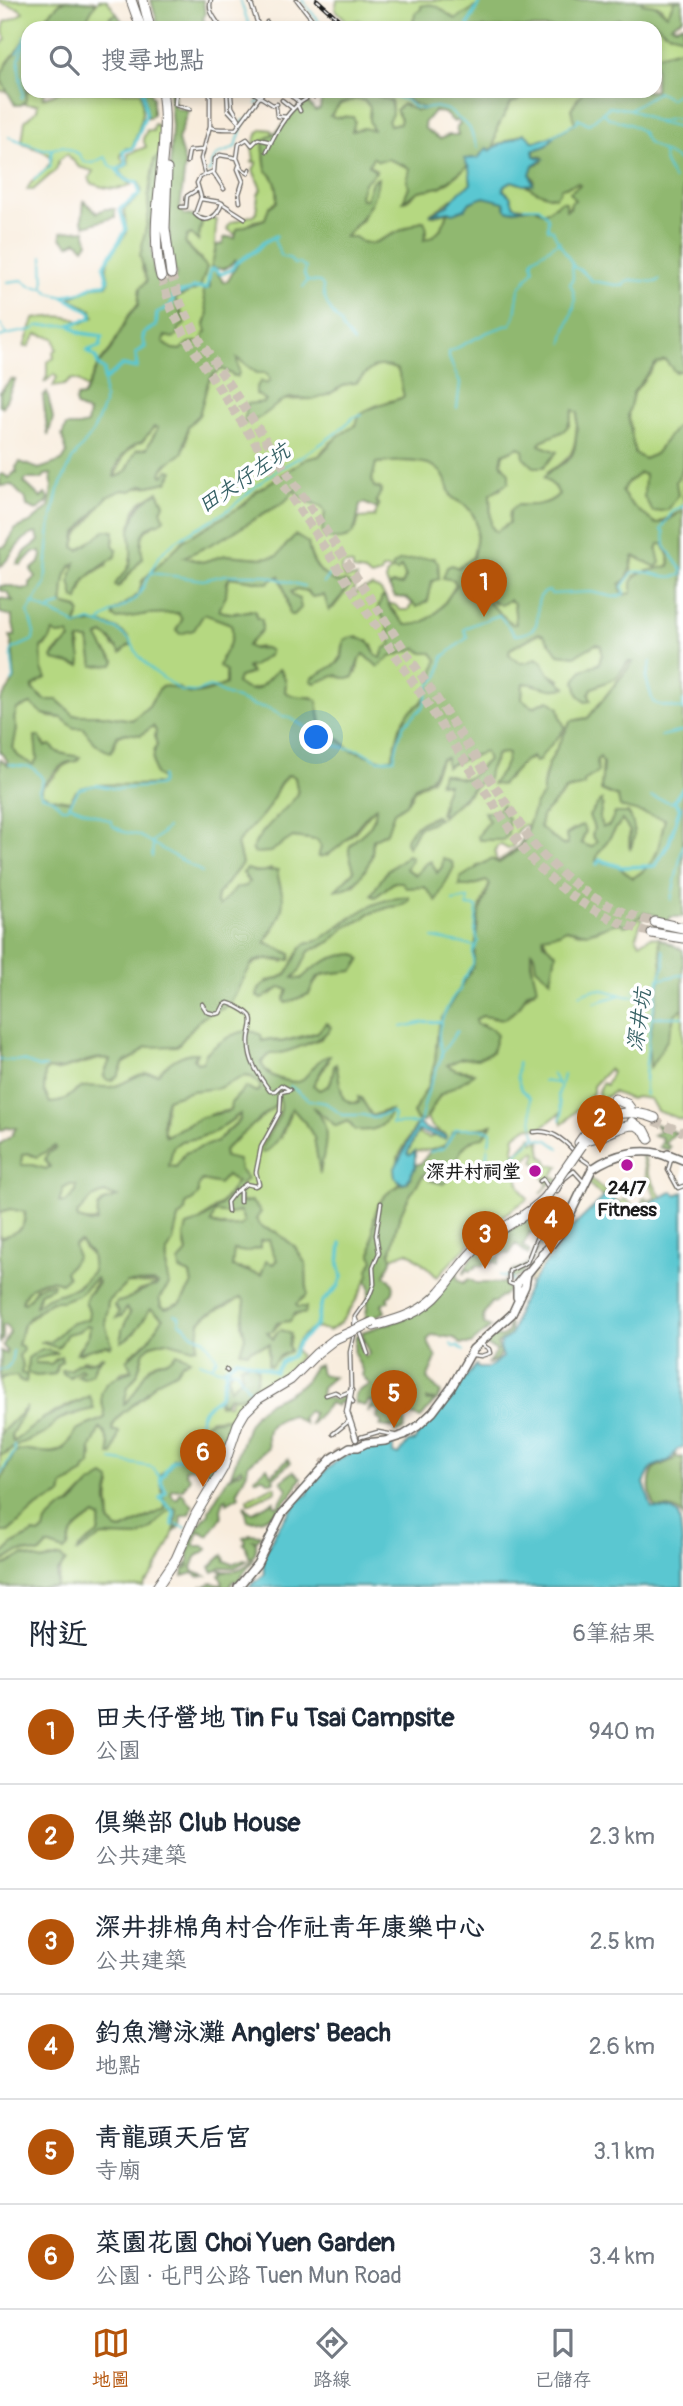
<!DOCTYPE html>
<html lang="zh-TW">
<head>
<meta charset="utf-8">
<style>
  :root { --surface:#fff; --page:#f2f2f3; --text:#1f2937; --muted:#747a83; --line:#e0e1e3; --accent:#b45309 }
  body { margin:0; font-family:Pangolin,"LXGW WenKai TC",sans-serif; background:var(--page); color:var(--text) }
  .you { position:absolute; left:317px; top:738px; width:24px; height:24px; margin:-18px; border:5px solid #fff; border-radius:50%; background:#1a73e8; box-shadow:0 0 0 10px #1a73e833 }
  .badge { display:grid; place-items:center; width:46px; height:46px; border-radius:50%; background:var(--accent); color:#fff; font-size:23px; font-weight:700 }
  .pin { position:absolute; translate:-50% -58px; filter:drop-shadow(0 2px 4px #0008) }
  .pin::after { content:''; position:absolute; top:37px; width:24px; height:21px; background:inherit; clip-path:polygon(0 0,100% 0,50% 100%) }
  .list { margin:0; padding:0; list-style:none }
  h2 { display:flex; justify-content:space-between; align-items:center; height:91px; margin:0; padding:0 28px; font-size:30px }
  h2 small { font-size:23px; font-weight:400; color:var(--muted) }
  .list li { display:grid; grid-template-columns:46px 1fr auto; gap:21px; align-items:center; box-sizing:border-box; height:105px; padding:0 28px; border-top:2px solid var(--line) }
  .list b { display:block; font-size:26px; white-space:nowrap }
  .list p { margin:0; font-size:23px; white-space:nowrap; color:var(--muted) }
  .list em { font-size:23px; font-style:normal; color:var(--muted) }
  .icon { flex:none; width:38px; height:38px; fill:none; stroke:currentColor; stroke-width:2; stroke-linecap:round; stroke-linejoin:round }
  .map { position:relative; flex:none; width:683px; height:1587px; overflow:hidden }
  .search { position:absolute; background:var(--surface); box-shadow:0 4px 10px #0003; left:21px; right:21px; top:21px; height:77px; display:flex; align-items:center; gap:18px; box-sizing:border-box; padding:0 24px; border-radius:21px; color:var(--muted); font-size:26px }
  .sheet { height:721px; background:var(--surface) }
  nav { display:flex; justify-content:space-around; align-items:center; box-sizing:border-box; height:98px; border-top:2px solid var(--line); background:var(--surface); font-size:19px; color:var(--muted) }
  nav a { display:grid; justify-items:center; gap:4px }
  nav .on { color:var(--accent) }
  .map>svg:first-child { display:block }
  .green { fill:#b5d881; stroke:#687a4e; stroke-width:2; fill-rule:evenodd }
  .forest { fill:#90b86f; stroke:#566a46; stroke-width:2; fill-rule:evenodd }
  .sand { fill:#eeda9e; stroke:#857b5d; stroke-width:2 }
  .water { fill:#5ac7d1; stroke:#3b7276; stroke-width:2 }
  .lines { fill:none; stroke-linecap:round; stroke-linejoin:round }
  .stream { stroke:#5ac7d1; stroke-width:2 }
  .canal { stroke:#5ac7d1; stroke-width:3.5 }
  .primary-tunnel { stroke:#ccc2b6; stroke-width:7; stroke-dasharray:7 3.5; stroke-linecap:butt }
  .motorway-tunnel { stroke:#ccc2b6; stroke-width:9; stroke-dasharray:9 4.5; stroke-linecap:butt }
  .pedestrian-casing { stroke:#69655f; stroke-width:5 }
  .minor-casing { stroke:#69655f; stroke-width:5 }
  .tertiary-casing { stroke:#69655f; stroke-width:7 }
  .primary-casing { stroke:#69655f; stroke-width:10 }
  .motorway-casing { stroke:#69655f; stroke-width:11 }
  .pedestrian { stroke:#fff; stroke-width:2.5 }
  .minor { stroke:#fff; stroke-width:2.5 }
  .tertiary { stroke:#fff; stroke-width:4.5 }
  .primary { stroke:#fff; stroke-width:7 }
  .motorway { stroke:#fff; stroke-width:9 }
  .rail-casing { stroke:#1c1c1c; stroke-width:4.5 }
  .rail { stroke:#fff; stroke-width:2; stroke-dasharray:5; stroke-linecap:butt }
  .motorway-bridge-casing { stroke:#69655f; stroke-width:11; stroke-linecap:butt }
  .motorway-bridge { stroke:#fff; stroke-width:9 }
  .poi-dot { fill:#b5179e; stroke:#fff; stroke-width:2.5 }
  .labels { text-anchor:middle; stroke-width:7; stroke-linejoin:round; paint-order:stroke }
  .poi-label { font-size:19px; font-weight:bold; fill:#1c1c1c; stroke:#fff; text-anchor:end }
  .water-label { font-size:21px; font-style:italic; fill:#356064; stroke:#fff }
</style>
</head>
<body>
<div class="map">
<svg width="683" height="1587" viewBox="0 0 683 1587">
  <rect width="100%" height="100%" fill="#fff"/>
  <filter id="ink" filterUnits="userSpaceOnUse"><feTurbulence type="fractalNoise" baseFrequency=".0143" numOctaves="2"/><feDisplacementMap in="SourceGraphic" scale="14" xChannelSelector="R" yChannelSelector="G"/><feConvolveMatrix kernelMatrix="1 2 1 2 8 2 1 2 1" color-interpolation-filters="sRGB"/></filter>
  <filter id="wash" filterUnits="userSpaceOnUse"><feTurbulence type="fractalNoise" baseFrequency=".00686" numOctaves="4" result="noise"/><feDisplacementMap in="SourceGraphic" scale="28" xChannelSelector="R" yChannelSelector="G"/><feGaussianBlur stdDeviation="1.57" result="paint"/><feColorMatrix in="noise" values="0 0 0 0 0 0 0 0 0 0 0 0 0 0 0 0 0 1.4 0 .05"/><feComposite in="paint" operator="in"/></filter>
  <g filter="url(#wash)">
    <rect width="100%" height="100%" fill="#f8ecdc"/>
    <path class="green" d="M 0,0 L 67,0 L 60,3 L 35,28 L 28,28 C 28,44 15,51 7,63 C 4,67 3,74 1,80 L 8,92 L 0,90 L 0,46 L 6,39 C 2,33 3,29 5,22 L 19,16 L 23,12 L 18,8 L 0,3 Z
      M 99,0 L 107,0 L 117,14 L 110,17 L 105,28 L 82,28 L 87,15 Z
      M 337,0 L 481,0 L 479,5 L 456,19 L 421,9 L 413,20 L 412,28 L 370,28 L 359,20 L 349,23 L 335,9 Z
      M 642,0 L 675,0 L 667,15 L 660,6 L 641,3 Z
      M 645,18 L 655,20 L 664,31 L 683,37 L 683,48 L 655,56 L 655,28 L 645,25 Z
      M 617,19 L 640,28 L 594,28 Z
      M 28,88 L 28,91 L 45,91 L 43,98 L 62,91 L 141,92 C 145,117 140,125 132,148 L 126,148 L 121,154 L 121,159 L 125,161 L 118,170 L 120,176 L 131,185 C 118,192 103,188 91,183 L 89,178 L 93,171 L 79,167 L 67,154 L 59,160 L 56,170 L 33,190 L 27,190 C 31,177 47,174 52,158 C 43,147 30,150 22,142 L 25,121 L 37,110 L 38,104 L 24,104 Z
      M 371,91 L 398,91 L 412,103 L 429,109 L 417,111 L 403,104 L 397,113 L 401,119 L 400,123 L 390,125 L 388,121 L 392,108 L 391,101 L 382,97 L 384,94 Z
      M 541,91 L 583,91 L 571,109 L 576,124 L 539,142 L 531,141 L 524,133 L 494,147 L 497,128 L 511,103 Z
      M 356,99 L 365,101 L 370,107 L 369,120 L 373,130 L 352,131 L 346,116 L 338,119 L 330,117 L 340,104 Z
      M 154,124 L 163,128 L 162,153 L 148,198 L 149,213 L 142,269 L 147,281 L 140,288 L 138,305 L 129,315 L 111,349 L 98,365 L 87,389 L 80,382 L 72,379 L 64,385 L 53,387 L 57,378 L 54,374 L 44,383 L 47,376 L 47,362 L 54,358 L 53,352 L 57,349 L 54,338 L 37,334 L 28,347 L 24,347 L 34,319 C 48,316 71,314 82,323 L 94,317 L 92,310 L 72,300 L 71,298 L 95,286 L 107,285 L 109,282 C 109,278 107,274 107,270 C 105,262 121,239 127,233 L 124,210 C 130,203 138,200 142,191 L 139,183 L 125,178 L 120,170 L 129,164 L 128,154 L 146,147 L 143,139 L 147,130 L 153,131 Z
      M 263,129 L 272,130 L 273,133 L 263,142 L 265,166 L 274,178 L 278,193 L 277,202 L 269,207 L 265,219 L 254,221 L 236,235 L 227,229 L 230,223 L 256,214 L 258,195 L 261,189 L 253,170 L 257,162 L 252,162 L 254,159 L 252,148 L 258,132 Z
      M 373,157 L 388,159 L 410,168 L 409,187 L 404,201 L 406,201 L 419,191 L 440,187 L 447,183 L 469,165 L 471,184 C 457,195 446,205 430,214 L 431,216 L 448,212 C 445,225 437,236 423,240 L 421,221 L 372,244 L 344,238 L 362,220 L 372,184 L 366,199 L 361,199 L 360,195 L 364,183 L 376,170 L 369,165 Z
      M 511,181 L 541,190 L 566,187 L 578,183 L 580,185 L 570,192 L 575,200 L 566,210 L 558,203 L 544,213 L 538,209 L 514,206 L 510,196 L 503,189 L 506,183 Z
      M 213,217 L 214,220 L 217,220 C 213,238 219,257 208,274 L 210,287 L 203,291 L 208,315 L 205,325 L 208,332 L 202,342 L 188,343 L 180,350 L 172,349 L 163,342 L 163,339 L 179,329 L 184,318 L 175,298 L 200,288 L 201,259 L 185,243 L 187,236 L 191,234 L 198,241 L 202,221 L 208,221 Z
      M 237,358 L 257,373 L 266,373 L 270,380 L 266,384 L 261,381 L 256,388 L 256,394 L 266,400 L 248,423 L 283,400 L 314,399 L 328,395 L 350,382 L 356,383 C 371,368 376,360 398,370 L 405,397 C 391,401 373,404 363,414 C 358,418 357,423 353,427 C 340,437 327,442 319,456 L 306,459 L 257,491 L 242,506 L 184,540 L 142,581 L 139,594 L 113,612 L 135,615 L 173,611 L 181,616 L 181,624 L 200,619 L 204,613 L 231,624 C 235,635 230,651 221,658 L 226,671 L 226,684 C 209,691 192,698 177,687 L 153,698 L 149,706 L 132,720 L 101,715 L 74,715 L 57,700 L 45,700 L 32,690 L 42,669 L 41,647 L 46,645 L 53,632 L 68,634 L 70,639 L 54,653 L 53,659 L 71,663 L 80,651 L 79,640 L 89,640 L 93,665 L 109,665 L 105,650 L 97,637 L 103,634 L 110,639 L 114,647 L 125,649 L 129,638 C 112,626 99,618 77,626 L 76,624 L 79,617 L 78,608 L 62,604 C 65,589 61,573 75,562 C 76,578 61,579 81,592 C 83,578 95,571 107,565 L 114,539 L 106,530 L 79,550 L 74,547 C 76,534 81,530 90,520 C 96,513 99,504 106,498 C 124,483 158,492 171,476 L 169,470 L 163,476 L 161,474 L 162,470 L 186,444 L 188,426 L 199,415 L 208,382 L 214,374 L 222,369 L 234,376 L 239,373 ZM 158,492 L 164,504 L 154,524 L 143,533 C 140,557 138,566 121,585 L 118,580 L 127,571 L 130,564 L 133,538 L 130,529 L 135,510 L 141,502 Z
      M 659,360 L 666,360 L 675,372 L 683,370 L 683,427 L 676,427 L 655,454 L 645,459 L 635,455 L 628,415 L 633,394 Z
      M 573,410 L 578,413 C 574,446 579,456 547,472 L 559,494 C 548,506 532,506 517,505 L 510,511 L 509,523 L 496,533 L 491,526 L 490,494 L 501,489 L 501,463 L 503,454 L 519,447 L 523,450 L 556,452 L 539,445 L 541,441 L 569,426 Z
      M 154,427 L 158,428 L 147,448 L 141,450 L 124,475 L 114,478 L 125,454 Z
      M 405,461 C 423,462 439,463 446,481 C 448,486 449,493 452,497 C 455,500 462,503 466,506 C 482,520 477,538 473,557 L 457,568 L 454,580 L 456,585 C 445,603 430,627 406,626 L 387,603 L 395,605 L 400,610 L 408,610 L 413,603 L 428,601 L 432,580 L 439,579 L 438,563 L 400,567 L 404,570 L 405,581 L 402,585 L 392,584 L 389,587 L 386,581 L 386,575 L 391,571 L 388,569 L 382,569 L 381,574 L 371,577 L 365,572 L 353,570 L 353,565 L 345,564 L 341,568 L 343,575 L 346,578 L 357,577 L 352,596 L 359,591 L 372,586 L 380,590 L 385,597 L 382,597 L 378,609 L 387,624 L 391,644 L 382,653 L 382,659 L 376,656 L 372,645 L 357,637 L 343,645 C 341,666 330,670 315,682 C 326,678 333,673 344,678 L 357,673 L 359,659 L 364,654 L 381,664 L 390,657 L 417,648 L 423,653 L 432,653 L 437,660 L 429,690 L 421,703 L 409,712 L 393,758 L 383,760 L 351,750 L 321,724 L 312,697 L 295,698 L 285,692 L 286,681 L 281,670 L 262,687 L 247,690 L 237,683 L 239,677 L 248,675 L 248,667 L 268,656 L 260,647 L 248,649 L 249,643 L 259,632 L 257,618 L 250,610 C 242,614 227,614 219,611 L 230,577 L 267,583 L 278,576 C 284,583 288,604 290,614 L 293,596 L 291,592 C 300,587 306,590 313,597 L 324,595 L 327,598 L 328,609 L 333,608 L 347,590 L 345,581 L 338,583 C 321,576 311,563 308,543 L 286,545 L 282,553 L 277,557 L 261,558 L 226,555 L 202,562 L 182,557 C 211,545 235,532 261,515 C 279,503 282,509 295,488 L 310,503 L 322,507 L 325,512 L 322,531 L 325,538 L 356,529 L 359,518 L 374,517 L 379,506 L 376,501 L 380,488 L 374,487 L 372,480 L 376,463 Z
      M 683,467 L 683,510 L 656,524 C 645,519 628,502 622,492 L 626,484 L 640,473 L 645,475 C 646,488 642,497 652,508 L 676,482 Z
      M 663,543 L 670,561 L 668,566 L 634,576 L 632,593 L 622,595 L 620,584 L 624,583 L 631,571 L 634,556 L 657,550 L 659,544 Z
      M 483,594 L 495,603 L 509,600 L 514,603 L 516,624 L 513,625 L 482,597 Z
      M 539,633 L 589,648 L 596,644 L 601,645 L 602,654 L 599,664 L 590,666 L 578,694 L 582,698 L 589,694 L 592,688 L 616,678 L 629,662 L 633,662 L 588,718 L 580,719 L 569,724 C 560,746 541,768 543,794 C 525,818 530,847 499,863 C 494,865 484,864 477,866 L 472,873 L 470,886 L 487,881 L 490,883 L 481,905 L 476,927 L 477,938 L 473,967 L 442,1018 L 438,1028 L 435,1062 L 428,1086 L 413,1113 L 416,1119 L 424,1122 L 418,1122 L 398,1157 C 400,1170 387,1170 401,1183 C 366,1212 376,1216 371,1255 L 375,1261 C 367,1280 348,1322 329,1331 C 313,1324 301,1333 294,1348 L 300,1356 L 286,1374 L 253,1396 L 235,1415 L 228,1418 L 211,1419 L 204,1425 L 198,1449 L 193,1448 L 188,1456 L 160,1474 L 165,1509 L 121,1530 L 117,1529 L 109,1522 C 112,1508 105,1502 111,1485 L 96,1482 L 89,1485 L 44,1531 L 39,1534 L 34,1533 L 13,1544 L 0,1557 L 0,1532 L 8,1532 L 38,1506 L 61,1495 L 63,1485 L 75,1479 L 92,1456 L 91,1448 L 97,1429 L 100,1427 C 108,1435 110,1443 110,1454 L 113,1454 L 119,1432 L 112,1431 C 115,1414 133,1406 145,1395 C 150,1390 154,1383 159,1379 C 169,1372 174,1375 181,1364 C 139,1349 148,1391 122,1405 L 128,1387 L 137,1375 L 144,1351 L 151,1345 L 166,1341 L 190,1347 L 200,1322 L 207,1315 L 243,1297 L 245,1302 L 242,1326 L 251,1349 L 269,1344 L 268,1365 L 290,1351 L 288,1345 L 291,1338 L 275,1334 L 273,1340 L 267,1332 L 273,1331 C 282,1320 290,1315 305,1313 L 305,1307 L 297,1307 L 296,1304 L 307,1295 L 306,1264 L 294,1246 L 276,1232 L 261,1227 L 256,1219 L 251,1201 L 240,1203 L 239,1194 L 245,1176 L 240,1170 L 238,1161 L 225,1157 L 224,1150 L 275,1106 L 279,1096 C 285,1108 278,1119 272,1129 L 281,1138 L 292,1108 L 306,1124 L 314,1137 L 320,1172 L 325,1144 L 323,1120 L 312,1105 L 334,1123 L 347,1121 L 355,1130 L 381,1126 L 389,1116 L 387,1110 L 372,1116 L 361,1098 L 359,1102 L 351,1103 L 343,1098 L 336,1065 L 334,1066 C 332,1079 333,1086 319,1090 L 313,1085 L 329,1061 L 321,1059 L 307,1077 L 299,1082 C 284,1082 268,1078 261,1063 L 270,1054 C 288,1054 304,1044 321,1039 L 329,1024 L 326,1023 L 318,1032 L 281,1042 L 271,1039 L 262,1041 L 239,1033 L 206,1053 L 203,1062 L 198,1063 L 194,1059 L 197,1053 C 183,1052 167,1063 158,1074 C 135,1070 130,1084 111,1087 C 102,1088 91,1085 84,1087 C 68,1092 72,1102 50,1103 L 44,1091 L 45,1072 L 48,1069 L 56,1071 L 103,1058 L 110,1060 L 104,1075 L 135,1057 L 147,1046 L 177,1046 C 187,1036 195,1022 206,1015 C 214,1010 221,1011 228,1005 C 248,979 242,952 284,962 L 291,954 L 265,942 C 267,937 272,933 274,928 C 282,910 287,883 271,869 L 263,872 L 247,870 L 245,878 L 249,882 L 246,887 L 236,889 L 219,907 L 216,902 L 217,895 L 242,864 L 237,844 C 246,831 259,821 267,809 C 274,798 278,781 289,775 L 295,777 L 298,794 L 287,809 L 275,818 L 293,837 L 317,840 L 327,856 L 355,832 L 376,806 L 376,814 L 353,861 L 354,871 L 336,889 L 355,885 L 372,856 L 373,840 L 387,832 C 389,826 390,818 393,813 C 400,803 410,804 414,790 L 432,779 L 440,761 L 446,757 L 447,767 C 459,759 473,759 485,751 L 488,760 C 465,779 475,783 442,773 L 440,783 L 448,784 L 440,814 C 457,810 493,771 497,754 L 508,752 L 508,761 L 497,779 L 507,780 L 524,761 L 541,756 L 552,741 L 562,733 L 560,712 L 549,700 L 533,707 L 522,699 L 523,682 C 542,684 539,689 560,680 L 549,674 L 543,666 L 520,664 L 508,654 L 510,649 ZM 502,806 L 504,817 L 503,840 L 487,839 L 481,831 L 489,821 L 485,812 L 495,812 ZM 435,816 L 433,822 L 418,828 L 408,847 L 406,841 C 411,825 421,822 435,816 ZM 524,825 L 527,825 C 524,848 514,848 500,861 L 496,860 L 495,852 L 497,846 L 501,845 L 508,849 L 513,846 C 513,837 516,829 524,825 ZM 431,862 L 437,873 L 442,867 L 442,887 L 437,901 L 425,887 C 414,889 405,879 395,882 C 389,885 382,893 375,897 L 371,895 L 387,871 L 406,869 L 417,875 L 425,864 ZM 409,901 L 399,906 L 390,907 L 368,914 L 363,919 L 346,927 L 330,942 L 309,951 L 292,979 L 301,979 L 320,964 L 333,958 L 347,970 C 323,977 321,968 309,994 L 286,1003 L 288,990 L 281,987 L 270,995 L 266,981 C 297,977 288,961 304,945 L 322,939 L 349,918 ZM 246,1363 L 250,1388 L 245,1396 L 232,1397 L 229,1404 L 219,1405 L 218,1401 L 221,1397 C 221,1390 223,1380 228,1375 L 230,1389 L 242,1377 L 241,1366 Z
      M 31,704 L 49,717 L 62,718 L 85,728 L 114,748 L 117,737 L 126,733 L 141,735 L 153,726 L 156,731 L 155,737 L 157,745 L 154,751 L 162,778 L 161,784 C 143,787 87,782 76,791 C 74,794 72,798 70,801 C 61,801 46,798 39,791 C 43,784 47,784 53,778 C 61,768 63,764 77,761 C 62,749 50,756 39,736 L 35,737 L 38,759 L 34,766 L 18,756 L 13,748 L 17,729 L 14,719 L 17,709 Z
      M 600,756 L 603,763 L 601,790 L 618,797 L 619,800 L 665,819 C 658,848 660,861 633,878 L 621,870 L 596,861 L 598,854 L 622,820 L 630,831 L 629,848 L 630,816 L 611,822 L 609,826 L 602,828 L 598,813 L 603,805 L 600,801 L 592,820 L 597,842 L 591,847 L 583,846 L 578,830 L 574,829 L 566,835 L 568,844 L 562,845 L 539,827 L 542,816 L 566,790 L 576,788 L 588,777 L 596,774 L 597,760 Z
      M 644,913 L 636,937 L 640,943 L 650,937 L 659,938 L 662,967 L 648,1046 L 667,1040 L 675,1014 L 683,1008 L 683,1120 L 657,1111 L 650,1099 L 636,1097 L 630,1099 L 613,1092 L 605,1098 L 603,1108 L 591,1120 L 590,1116 L 600,1105 L 598,1091 L 602,1083 L 606,1085 L 612,1072 L 609,1069 L 593,1086 L 593,1093 L 564,1123 L 562,1124 L 560,1113 L 541,1128 L 527,1127 L 515,1136 L 513,1149 L 516,1154 L 531,1137 L 533,1138 L 533,1142 L 540,1141 L 542,1157 L 546,1159 L 549,1165 L 559,1166 L 550,1178 L 551,1180 L 554,1177 L 560,1181 L 550,1183 L 540,1194 L 548,1185 L 543,1178 L 545,1168 L 534,1162 L 537,1153 L 535,1151 C 515,1165 512,1180 528,1199 C 493,1220 465,1247 437,1277 C 427,1267 419,1258 407,1252 L 392,1258 L 390,1254 C 394,1244 394,1236 397,1226 C 401,1208 412,1191 423,1176 L 443,1183 L 452,1177 L 458,1153 L 474,1137 L 481,1137 L 490,1126 C 479,1130 466,1127 457,1131 C 450,1133 449,1143 442,1147 C 432,1153 418,1147 410,1155 L 407,1154 L 418,1131 L 420,1135 L 429,1138 L 435,1136 L 446,1137 L 446,1135 C 437,1131 431,1128 427,1118 L 440,1095 L 461,1083 L 470,1071 L 456,1070 L 447,1065 L 462,1058 L 478,1059 L 484,1025 L 476,1024 L 476,1019 L 482,1016 C 487,1016 494,1019 499,1019 C 518,1017 519,997 534,991 C 535,976 531,964 531,950 L 542,973 L 551,979 L 556,953 L 548,948 L 543,935 L 559,933 L 566,929 L 579,933 L 596,931 L 609,924 L 632,923 Z
      M 244,1076 L 252,1077 L 260,1085 L 260,1090 L 256,1092 L 247,1088 L 231,1103 L 230,1110 L 215,1113 L 185,1125 L 167,1136 L 163,1131 L 167,1099 L 191,1091 L 219,1087 Z
      M 241,1114 L 242,1115 L 240,1119 L 216,1142 L 185,1153 L 176,1167 L 169,1166 L 173,1147 L 181,1141 L 198,1138 L 216,1131 Z
      M 54,1145 L 56,1148 L 47,1154 L 47,1162 L 50,1167 L 46,1169 L 32,1165 L 21,1165 L 22,1155 L 27,1153 L 33,1156 L 41,1154 Z
      M 644,1155 L 648,1173 L 661,1197 L 629,1214 L 606,1194 L 604,1198 L 588,1183 L 590,1178 L 606,1192 L 614,1192 L 615,1195 L 613,1197 L 619,1203 L 624,1199 L 636,1207 L 642,1205 L 643,1198 L 647,1198 L 644,1203 L 656,1197 L 646,1176 L 642,1156 Z
      M 227,1175 L 237,1182 L 221,1203 L 196,1224 L 187,1226 L 184,1243 L 187,1252 L 181,1270 L 190,1274 L 192,1284 L 181,1303 L 166,1309 L 161,1306 L 159,1298 L 167,1288 L 167,1252 L 173,1241 L 178,1218 L 182,1216 L 186,1203 L 198,1195 L 198,1187 L 202,1180 L 209,1183 L 223,1179 Z
      M 70,1185 L 76,1185 L 77,1192 L 65,1203 L 59,1202 L 63,1189 Z
      M 103,1193 L 115,1195 L 118,1198 C 103,1214 102,1227 78,1219 L 77,1214 L 92,1198 Z
      M 10,1209 L 25,1212 L 23,1225 L 13,1234 L 0,1238 L 0,1212 Z
      M 240,1210 L 269,1239 L 272,1250 L 278,1259 L 261,1275 L 250,1274 L 250,1270 L 232,1267 L 235,1228 L 211,1223 L 214,1212 L 232,1214 Z
      M 80,1242 C 83,1244 84,1247 86,1250 C 87,1252 89,1252 90,1254 C 110,1280 50,1298 36,1306 C 36,1297 41,1290 49,1289 L 36,1287 L 32,1296 L 25,1303 L 22,1302 C 27,1285 40,1281 57,1280 L 72,1264 L 74,1245 Z
      M 96,1278 L 98,1279 L 87,1296 L 90,1316 L 87,1319 L 64,1329 L 51,1342 L 43,1341 L 59,1347 L 67,1334 L 87,1325 L 90,1325 L 89,1334 L 77,1352 L 80,1354 L 92,1348 L 112,1345 L 105,1324 L 108,1302 L 127,1283 L 158,1284 L 157,1286 L 138,1291 L 132,1298 L 114,1306 L 119,1312 L 126,1308 L 128,1309 L 130,1314 L 121,1336 C 136,1330 142,1325 149,1310 L 151,1308 L 163,1318 L 149,1340 L 130,1355 L 132,1370 L 122,1372 L 110,1383 L 103,1403 L 106,1414 L 105,1418 L 76,1430 C 64,1460 45,1452 18,1451 C 7,1460 9,1473 0,1483 L 0,1455 L 8,1453 L 13,1448 L 34,1437 L 44,1434 L 57,1420 L 88,1410 L 86,1399 L 71,1404 L 44,1418 L 13,1443 L 11,1435 L 24,1410 L 0,1434 L 0,1380 L 4,1377 L 24,1375 L 21,1374 L 18,1345 L 24,1324 L 48,1303 L 72,1297 L 83,1291 ZM 40,1350 L 57,1353 C 50,1357 42,1354 35,1359 L 35,1363 L 51,1364 L 57,1358 L 62,1361 L 57,1365 L 55,1374 L 36,1376 L 27,1372 L 28,1358 ZM 100,1357 L 92,1374 L 77,1376 L 83,1370 L 81,1368 L 70,1377 L 64,1369 L 67,1372 L 83,1360 L 94,1361 Z
      M 273,1486 L 276,1487 L 276,1491 L 248,1504 L 247,1499 Z
      M 174,1508 L 177,1510 C 180,1526 158,1572 145,1583 L 144,1587 L 56,1587 L 62,1565 L 51,1558 L 42,1561 C 16,1552 23,1560 0,1566 L 0,1562 C 8,1560 9,1558 15,1554 C 23,1549 32,1553 39,1554 L 47,1545 L 68,1547 C 69,1531 83,1524 95,1515 L 101,1518 L 98,1534 L 79,1548 L 102,1535 L 138,1537 L 151,1529 L 167,1512 Z"/>
    <path class="forest" d="M 67,0 L 96,2 L 82,28 L 35,28 L 60,3 Z
      M 151,0 L 203,0 L 205,14 L 203,19 L 207,26 L 159,28 Z
      M 481,0 L 642,0 L 642,3 C 660,6 653,3 667,15 L 675,0 L 682,0 L 683,18 L 671,25 L 676,27 L 683,24 L 683,37 C 677,35 670,34 665,31 C 655,26 656,18 645,19 L 646,25 L 650,28 L 640,28 L 618,19 L 594,28 L 412,28 L 415,14 L 421,9 L 421,6 C 439,0 442,13 456,19 L 479,5 Z
      M 117,14 L 127,28 L 105,28 L 110,17 Z
      M 28,34 L 26,100 L 21,105 L 15,105 L 1,80 L 2,72 Z
      M 683,48 L 683,370 L 675,372 L 665,360 L 655,364 L 633,393 L 628,415 L 635,454 L 645,459 L 655,454 L 676,427 L 683,427 L 683,467 L 676,482 L 678,495 L 668,510 L 653,512 L 644,497 L 645,475 L 640,473 L 626,484 L 622,492 C 630,506 645,515 656,524 L 667,521 L 683,510 L 683,917 L 671,917 L 668,921 L 657,920 L 656,915 L 644,913 L 632,923 L 624,926 L 620,922 L 587,933 L 566,929 L 559,933 L 543,936 L 544,943 L 556,953 L 551,980 L 536,967 L 534,954 L 531,951 L 531,963 L 537,988 L 527,993 L 520,1006 L 505,1019 L 482,1016 L 476,1019 L 476,1024 L 492,1029 L 497,1035 L 492,1052 L 477,1059 L 462,1058 L 447,1065 L 456,1070 L 474,1073 L 469,1078 L 440,1095 L 424,1122 L 416,1119 L 413,1113 L 428,1086 L 435,1062 L 438,1028 L 442,1018 L 473,967 L 479,914 L 490,884 L 486,881 L 470,886 L 459,886 L 460,878 L 491,859 L 499,863 L 519,849 L 524,840 L 535,805 L 543,794 L 543,786 L 548,765 L 571,721 L 588,718 L 633,662 L 628,662 L 616,678 L 592,688 L 589,694 L 591,701 L 585,702 L 578,694 L 575,681 L 582,670 L 599,664 L 602,654 L 601,645 L 596,644 L 575,656 L 558,654 L 544,635 L 539,633 L 510,649 L 509,654 C 518,664 524,666 536,658 L 542,661 L 549,674 L 566,687 C 551,694 537,683 523,683 L 522,699 L 533,707 L 549,700 L 559,708 L 560,717 L 565,727 C 559,740 545,747 539,761 L 535,762 L 532,757 L 524,761 L 501,785 L 492,784 C 500,774 507,767 508,753 L 497,754 L 489,771 L 488,779 L 478,783 L 442,817 L 443,798 L 448,784 L 439,783 L 442,773 C 474,784 466,779 488,760 L 485,752 L 456,761 L 446,767 L 446,758 L 441,759 L 431,778 L 414,788 L 407,803 L 394,812 L 387,832 L 373,840 C 372,845 373,852 371,857 C 366,873 352,890 336,890 L 354,871 C 353,864 348,855 349,849 C 352,835 375,834 376,807 C 358,820 342,855 318,857 L 321,847 L 317,840 L 293,837 L 270,852 L 255,853 L 252,850 C 262,826 283,814 298,794 L 295,777 L 289,775 C 278,781 274,799 267,809 C 259,821 246,831 237,844 L 242,864 L 217,895 L 216,902 L 219,906 L 236,888 L 246,886 L 249,882 L 243,873 L 247,869 L 256,872 L 278,870 C 277,880 282,889 283,899 C 283,918 272,927 265,942 L 291,954 L 290,960 L 263,959 L 253,962 L 229,1005 C 221,1011 214,1011 207,1015 C 195,1021 186,1037 177,1046 L 146,1047 L 135,1057 L 124,1062 L 118,1076 L 111,1081 L 105,1079 L 104,1075 L 110,1060 C 89,1053 70,1073 48,1069 L 45,1072 L 44,1091 L 50,1103 C 72,1102 68,1092 84,1087 C 91,1085 102,1088 111,1087 C 130,1084 135,1070 158,1074 C 167,1063 183,1052 197,1053 L 194,1059 L 198,1063 L 203,1062 L 206,1053 C 220,1042 243,1023 261,1035 L 262,1041 L 271,1039 L 281,1042 L 311,1035 L 318,1032 L 326,1023 L 331,1027 C 325,1040 284,1054 270,1054 L 261,1063 C 268,1078 284,1082 299,1082 C 311,1075 316,1057 330,1056 L 313,1085 L 319,1090 C 333,1086 332,1079 334,1066 L 336,1064 L 343,1098 L 351,1103 L 359,1103 L 358,1097 L 361,1098 L 372,1116 L 391,1110 C 386,1128 373,1132 355,1130 L 348,1121 L 336,1126 L 313,1107 C 316,1112 321,1116 323,1121 C 330,1137 322,1158 320,1174 L 314,1137 L 306,1124 L 292,1108 C 283,1125 282,1143 263,1153 L 261,1150 C 265,1132 288,1116 279,1097 L 275,1106 L 224,1150 L 225,1157 L 238,1160 L 240,1170 L 247,1179 L 241,1184 L 240,1203 L 251,1201 L 261,1212 L 256,1219 L 261,1227 L 276,1232 L 294,1246 L 306,1264 L 307,1295 L 296,1304 L 298,1307 L 306,1307 L 305,1314 L 295,1313 L 290,1321 L 277,1323 L 273,1331 L 267,1332 L 273,1339 L 278,1331 L 282,1330 L 291,1334 L 288,1345 L 290,1351 L 278,1357 L 271,1366 L 268,1365 L 269,1344 L 251,1349 L 248,1352 L 240,1351 L 245,1337 L 242,1324 L 245,1302 L 242,1297 L 207,1315 L 200,1322 L 197,1347 L 190,1348 L 166,1341 L 151,1345 L 144,1351 L 137,1375 L 128,1387 L 124,1404 C 143,1391 140,1360 168,1361 L 177,1353 L 190,1359 L 181,1364 L 176,1372 L 156,1382 L 144,1396 L 120,1415 L 113,1425 L 112,1431 L 119,1431 L 113,1454 L 110,1454 C 110,1444 108,1435 100,1428 L 91,1448 L 90,1465 L 85,1469 L 84,1473 L 63,1485 L 61,1495 L 38,1506 L 8,1532 L 0,1532 C 0,1520 0,1492 0,1482 C 3,1477 11,1457 15,1453 C 34,1440 59,1473 76,1430 L 105,1418 C 106,1410 100,1403 101,1395 C 103,1381 122,1374 132,1371 L 127,1360 L 149,1340 L 163,1318 L 151,1309 L 149,1310 C 143,1322 134,1336 121,1342 L 122,1330 L 130,1313 L 126,1308 L 122,1316 L 116,1318 L 119,1312 L 114,1306 L 117,1302 C 134,1300 138,1288 157,1286 L 158,1284 L 153,1282 L 127,1283 L 108,1302 L 105,1324 L 112,1345 L 110,1347 L 108,1345 L 77,1353 L 89,1334 L 90,1326 L 87,1325 L 79,1331 L 67,1334 L 58,1348 L 40,1342 L 51,1342 L 69,1324 L 88,1319 L 89,1311 L 85,1302 L 87,1296 L 98,1283 L 96,1278 L 78,1295 L 62,1301 L 51,1301 L 30,1317 L 22,1327 L 18,1345 L 22,1346 L 23,1350 L 19,1356 L 23,1366 L 21,1373 L 27,1375 L 26,1382 L 19,1381 L 17,1376 L 4,1377 L 0,1380 L 1,1351 L 6,1354 L 7,1351 L 3,1346 L 10,1332 L 6,1325 L 3,1325 L 3,1338 L 0,1344 L 0,1238 C 13,1233 27,1230 25,1212 L 10,1209 L 0,1212 L 0,1144 L 11,1136 L 16,1128 L 8,1127 L 0,1131 L 0,759 L 8,765 L 7,760 L 0,752 L 0,701 L 15,679 C 13,664 14,650 10,636 L 15,636 C 16,628 11,624 12,616 L 0,613 L 0,598 L 13,601 L 7,592 L 0,590 L 0,586 L 13,586 L 21,589 L 30,588 L 30,583 L 36,577 L 31,570 L 40,562 L 42,556 L 40,552 L 33,552 L 21,565 L 17,564 L 26,551 L 39,541 L 37,533 C 18,537 14,555 0,567 L 0,548 L 6,546 L 15,529 L 30,523 L 49,507 L 52,486 L 51,474 L 45,475 L 42,479 L 26,479 L 24,482 L 41,498 L 45,494 L 48,498 L 47,503 L 37,510 L 27,506 L 26,500 L 12,485 L 0,486 L 0,475 L 3,474 L 9,478 L 15,472 L 17,473 L 16,467 L 20,462 L 39,469 L 62,461 L 67,453 L 62,436 L 66,426 L 79,426 L 87,424 L 89,413 L 77,407 L 75,402 L 77,397 L 83,396 L 85,393 L 98,365 L 111,349 L 129,315 L 138,305 L 140,288 L 147,281 L 140,256 L 149,213 L 148,198 L 154,160 L 162,153 L 156,206 L 150,228 L 154,273 L 160,284 L 175,279 L 176,273 L 170,255 L 168,208 L 172,126 L 169,91 L 174,91 L 175,108 L 188,110 L 178,140 L 185,165 L 180,209 L 185,215 L 193,216 L 202,221 L 198,241 L 191,234 L 187,236 L 185,243 L 207,267 L 200,288 L 175,298 L 185,324 L 179,329 L 178,335 L 173,338 L 165,336 L 163,342 L 172,349 L 180,350 L 188,343 L 202,342 L 204,335 L 207,332 L 205,325 L 208,315 L 203,291 L 210,287 L 209,272 L 214,269 L 224,282 L 228,281 L 238,263 L 236,260 C 224,269 229,271 211,267 L 217,245 L 223,244 L 224,238 L 228,237 L 235,238 L 237,229 L 265,219 L 269,207 L 277,202 C 278,190 277,177 266,171 L 263,141 C 269,136 278,132 282,126 C 288,119 298,106 306,100 L 315,111 L 320,109 L 321,100 L 328,98 L 334,91 L 365,91 L 391,101 L 392,114 L 388,121 L 390,125 L 400,123 L 401,119 L 396,110 L 403,104 L 417,111 L 426,109 L 412,103 L 398,91 L 541,91 L 511,103 L 497,128 L 494,147 L 490,151 L 487,148 L 478,158 L 469,158 L 469,165 L 440,187 L 419,191 L 403,201 L 409,187 L 407,181 L 410,168 L 388,159 L 378,161 L 373,157 L 369,165 L 376,172 L 364,183 L 360,195 L 361,199 L 366,199 L 372,181 L 378,178 C 376,203 361,219 345,237 L 355,237 L 362,242 L 372,244 L 421,221 L 424,221 L 427,228 L 424,240 C 438,236 445,224 448,212 C 463,215 468,199 483,197 C 490,197 496,201 504,202 L 506,209 L 509,211 L 534,207 L 544,213 L 562,201 L 566,202 L 566,210 L 570,208 L 571,202 L 575,200 L 570,192 L 580,185 L 578,183 L 561,188 L 559,193 L 555,197 C 546,196 534,191 526,185 L 533,184 L 534,180 L 530,174 L 533,165 L 542,162 L 543,157 L 534,156 L 534,150 L 546,146 L 553,138 L 552,136 L 575,124 L 571,109 L 583,91 L 655,91 L 655,56 ZM 356,99 L 365,101 L 370,107 L 369,120 L 373,130 L 363,128 L 352,131 L 355,121 L 353,117 C 344,116 339,119 330,116 L 340,104 ZM 434,111 L 444,113 L 454,122 L 457,120 L 460,124 L 456,127 L 458,135 L 449,135 L 440,139 L 425,129 L 424,123 ZM 237,358 L 257,373 L 266,373 L 270,380 L 266,384 L 261,381 L 256,388 L 256,394 L 266,400 L 264,402 L 247,404 L 244,423 C 259,422 270,409 282,401 C 292,395 304,400 315,399 C 330,397 342,382 356,383 C 371,368 376,360 398,370 L 404,397 L 369,409 L 359,416 L 356,425 L 338,436 L 319,456 L 306,459 L 257,491 L 242,506 L 184,540 L 142,581 L 139,594 L 113,612 L 113,617 L 117,619 L 149,614 L 178,613 L 182,620 L 176,630 L 180,634 L 194,630 L 204,614 L 231,624 C 236,643 223,650 219,666 L 226,671 L 226,684 C 215,689 199,696 188,693 C 177,690 173,685 161,686 L 149,706 L 132,720 L 101,715 L 74,715 L 57,700 L 45,700 L 32,689 L 34,685 L 46,678 L 42,669 L 41,647 L 50,640 L 53,632 L 58,635 L 68,634 L 70,639 L 52,657 L 53,660 L 80,666 C 84,657 76,648 79,640 L 89,640 L 93,666 L 113,665 L 115,661 L 105,650 L 98,637 L 103,634 L 110,639 L 121,653 L 128,646 L 132,645 C 124,625 96,619 77,626 L 76,623 L 80,612 L 77,608 L 62,604 C 65,589 61,572 75,563 L 70,581 L 74,598 L 78,600 C 80,595 80,588 83,583 C 90,571 106,565 116,556 L 117,550 L 113,545 L 114,531 L 106,530 L 79,550 L 74,547 L 76,534 L 107,497 L 122,490 L 131,491 L 142,485 L 149,486 L 167,482 L 173,471 L 169,470 L 163,476 L 161,474 C 164,460 175,461 183,452 L 188,426 L 199,415 L 208,382 L 214,374 L 222,369 L 237,377 L 239,373 ZM 573,410 L 578,413 C 576,425 578,448 570,458 C 562,467 549,467 544,478 L 555,487 L 559,494 C 548,506 532,506 517,505 L 510,511 L 509,523 L 496,532 L 491,526 L 490,494 L 509,482 L 509,473 L 501,463 L 503,454 L 519,447 L 523,450 L 524,458 L 534,467 L 544,467 L 557,452 L 539,445 L 541,441 C 562,431 567,436 573,410 ZM 154,427 L 158,428 L 147,448 L 137,450 C 128,461 131,475 114,477 C 115,464 128,444 142,442 ZM 405,461 C 423,462 439,463 446,481 C 448,486 449,493 452,497 C 455,500 462,503 466,506 C 482,520 477,538 473,557 L 458,568 L 452,565 L 447,567 L 443,578 L 454,580 L 456,585 C 446,603 430,627 406,625 L 391,610 L 385,597 L 382,597 L 378,609 L 387,624 L 391,644 L 384,649 L 381,658 L 376,656 L 369,641 C 360,640 353,634 344,640 L 342,658 L 338,663 L 312,678 L 311,681 L 315,683 L 337,675 L 344,678 L 353,678 L 359,659 L 364,654 L 378,667 L 390,657 L 417,648 L 423,653 L 432,653 L 437,660 L 429,690 L 421,703 L 409,712 L 400,727 L 392,758 L 383,760 L 351,750 L 321,724 L 317,700 C 307,694 298,700 285,692 L 286,681 L 279,669 C 263,680 259,701 237,683 L 239,677 L 252,673 L 247,668 L 248,667 L 253,666 L 270,654 L 270,651 L 266,648 L 253,649 L 247,646 L 262,630 L 262,619 L 257,618 L 255,610 C 244,611 230,616 219,610 L 226,596 L 227,582 L 230,577 L 267,583 L 279,576 C 284,584 288,605 290,615 L 294,615 L 301,608 L 299,599 L 293,596 L 291,592 L 297,589 L 307,591 L 312,597 L 324,595 L 329,611 L 351,585 C 347,580 343,582 338,583 C 321,576 310,563 308,543 L 295,535 L 277,556 L 261,558 L 226,555 L 202,562 L 184,557 C 212,545 236,532 261,515 C 279,503 282,509 295,489 L 297,495 L 322,507 L 325,512 L 322,531 L 325,538 C 357,544 355,529 360,505 L 364,503 L 377,509 L 379,506 L 376,501 L 382,490 L 374,487 L 372,480 L 376,463 ZM 659,544 L 663,544 C 666,550 672,559 669,566 L 639,573 L 632,582 L 632,593 L 622,595 L 620,584 C 632,579 629,565 634,556 L 656,567 L 660,563 L 657,550 ZM 483,595 L 501,605 L 509,600 L 514,603 L 516,624 L 512,624 L 482,597 ZM 31,704 L 43,714 L 62,718 L 74,728 L 84,728 C 88,738 101,750 111,752 L 117,736 L 126,733 L 141,735 L 153,726 L 156,731 L 155,737 L 157,745 C 152,754 153,763 155,774 L 161,778 L 161,784 C 138,787 99,781 81,788 C 75,791 73,796 70,801 L 52,798 L 41,794 L 41,786 C 51,780 55,769 64,764 C 72,760 75,764 80,757 L 59,753 L 50,745 L 45,747 L 39,736 L 35,736 L 37,759 L 33,765 L 18,756 L 13,748 L 17,729 L 14,719 L 17,709 ZM 600,757 L 603,763 L 601,790 L 618,797 L 620,807 L 665,819 C 658,848 660,861 633,878 L 616,865 L 596,861 L 598,854 L 622,820 L 630,831 L 630,850 C 636,837 636,825 628,813 L 615,813 L 609,826 L 602,827 C 597,811 603,814 602,800 L 600,801 L 589,816 L 594,828 L 592,836 L 597,842 L 591,847 L 581,843 L 586,831 L 582,825 L 566,835 L 568,844 L 562,845 L 540,827 L 542,816 L 566,790 L 584,785 L 584,781 L 598,772 L 597,760 ZM 244,1076 L 252,1077 L 260,1085 L 260,1090 L 256,1092 L 246,1087 L 231,1103 L 230,1111 L 202,1117 L 166,1136 C 160,1125 164,1110 167,1099 L 191,1091 L 219,1088 ZM 240,1114 L 240,1120 L 216,1142 L 185,1153 L 176,1167 L 169,1166 L 173,1147 L 181,1141 L 198,1138 L 216,1131 ZM 55,1146 L 56,1148 L 47,1154 L 45,1160 L 50,1167 L 46,1169 L 32,1165 L 21,1165 L 22,1155 L 27,1153 L 37,1157 ZM 227,1175 L 237,1182 C 232,1186 232,1191 228,1196 C 219,1209 202,1222 187,1226 L 184,1236 L 187,1252 L 179,1262 L 180,1270 L 190,1274 L 192,1284 L 181,1303 L 166,1309 L 161,1306 L 159,1298 L 169,1285 L 166,1270 L 167,1252 L 173,1241 L 178,1218 L 185,1212 L 186,1203 L 192,1201 L 198,1195 L 198,1187 L 202,1180 L 219,1184 ZM 70,1185 L 76,1185 L 76,1192 L 65,1203 L 59,1202 L 63,1189 ZM 104,1193 L 117,1197 L 104,1201 L 98,1207 L 97,1222 L 90,1223 L 78,1219 L 77,1214 L 92,1198 ZM 240,1211 L 244,1222 L 240,1226 L 222,1227 L 211,1223 L 215,1212 L 232,1214 ZM 269,1240 L 272,1250 L 277,1260 L 273,1264 L 266,1261 L 261,1275 L 232,1267 L 234,1250 L 246,1252 L 260,1248 L 260,1241 ZM 80,1242 L 91,1254 L 93,1271 L 77,1288 L 47,1298 L 36,1306 L 40,1293 L 53,1287 L 53,1284 C 33,1284 38,1291 25,1303 L 22,1302 C 26,1286 45,1276 61,1283 L 68,1277 L 65,1272 L 77,1257 L 74,1245 Z
      M 144,91 L 149,91 L 153,98 L 153,115 L 149,118 L 147,117 Z
      M 84,201 L 97,213 L 104,209 L 115,209 L 115,217 L 85,226 L 82,220 Z
      M 85,230 L 88,242 L 84,248 L 77,241 L 69,245 L 61,238 L 61,232 Z
      M 11,379 L 15,380 L 3,407 L 0,406 L 0,392 Z
      M 47,392 L 53,418 L 48,436 L 43,396 Z
      M 158,492 L 164,504 L 161,510 L 164,519 C 155,527 164,520 153,525 C 140,530 140,546 143,558 L 118,587 L 115,585 C 119,576 128,573 130,563 C 133,551 130,541 130,530 C 130,526 133,523 134,519 C 139,502 143,502 158,492 Z
      M 424,558 L 434,558 L 438,563 L 439,579 L 432,581 L 428,601 L 417,607 L 406,598 L 395,597 L 389,587 L 392,584 L 402,585 L 406,577 L 401,567 L 397,572 L 392,569 L 393,566 L 399,561 Z
      M 502,805 L 502,812 L 508,818 L 508,835 L 503,840 L 479,840 L 478,836 L 489,821 L 484,812 L 495,812 Z
      M 436,816 L 439,819 L 418,828 L 408,847 L 406,841 C 411,825 421,823 436,816 Z
      M 408,855 L 412,858 L 406,869 L 416,875 L 425,864 L 431,861 L 437,873 L 442,867 L 443,858 L 452,862 L 454,867 L 436,901 L 425,887 L 406,888 L 402,882 L 394,882 L 375,897 L 371,895 L 387,871 Z
      M 409,897 L 409,901 L 399,906 L 390,907 L 368,914 L 363,919 L 346,927 L 330,942 L 309,951 L 299,972 L 293,978 L 301,979 C 316,964 334,954 356,954 L 361,959 L 353,971 L 324,974 L 316,978 L 309,994 L 286,1003 L 284,1000 L 288,990 L 281,987 L 261,999 L 257,996 C 260,978 274,984 286,974 C 295,965 295,953 304,945 C 310,942 319,941 324,937 C 354,917 370,898 409,897 Z
      M 659,938 L 683,950 L 683,1008 L 675,1014 L 667,1040 L 650,1068 L 648,1046 L 662,967 Z
      M 655,1124 L 677,1133 L 674,1134 L 665,1143 L 670,1147 L 668,1150 L 659,1147 L 663,1141 L 661,1137 L 653,1135 L 660,1131 Z
      M 492,1125 L 483,1137 C 462,1139 456,1159 452,1177 L 443,1184 L 432,1181 L 443,1177 L 445,1173 L 434,1170 L 429,1176 L 425,1173 C 413,1189 402,1206 397,1225 C 394,1235 394,1244 390,1253 L 392,1258 L 385,1275 C 394,1282 398,1290 387,1298 L 389,1301 L 382,1304 L 385,1312 L 365,1321 L 370,1288 L 367,1280 L 369,1275 L 368,1269 L 374,1260 L 371,1255 C 375,1221 368,1196 408,1182 L 416,1165 L 421,1163 L 431,1150 L 446,1145 L 453,1132 L 460,1129 L 480,1129 Z
      M 555,1208 L 567,1214 C 560,1228 552,1240 539,1248 C 537,1259 525,1267 521,1276 L 510,1279 L 510,1275 C 514,1268 517,1270 524,1266 C 533,1261 543,1240 544,1231 L 551,1234 L 558,1217 L 536,1221 L 529,1224 L 534,1229 L 540,1229 L 535,1234 L 530,1232 L 523,1246 L 530,1252 L 528,1255 L 516,1244 L 509,1254 L 506,1253 L 500,1255 L 493,1248 L 492,1253 L 486,1251 L 485,1255 L 488,1259 L 500,1257 L 498,1264 L 493,1261 L 488,1264 L 486,1262 L 483,1266 L 476,1265 L 475,1268 L 470,1271 L 468,1269 L 463,1274 C 468,1262 475,1247 489,1244 L 491,1240 L 512,1229 L 538,1212 L 547,1215 Z
      M 457,1273 L 457,1278 L 463,1283 L 469,1279 L 476,1283 L 504,1283 L 506,1279 L 505,1286 L 510,1290 L 494,1303 L 491,1302 L 483,1317 L 484,1324 L 491,1327 L 471,1344 L 460,1344 L 454,1338 L 433,1335 L 427,1340 L 436,1358 L 427,1379 L 441,1393 L 437,1400 L 427,1399 L 427,1401 L 435,1401 L 421,1418 L 412,1415 L 406,1417 L 404,1429 L 395,1433 L 397,1428 L 380,1426 L 382,1422 L 377,1418 L 379,1410 L 371,1408 L 368,1412 L 370,1406 L 377,1403 L 369,1401 L 365,1406 L 355,1403 C 353,1391 361,1389 370,1385 L 362,1375 L 363,1372 L 354,1353 L 356,1335 L 359,1334 L 363,1342 L 360,1344 L 365,1357 L 369,1354 L 362,1332 L 405,1318 Z
      M 509,1322 L 511,1335 L 497,1344 L 501,1354 L 496,1360 L 487,1364 L 497,1351 L 483,1343 L 492,1336 L 502,1337 L 507,1333 Z
      M 42,1349 L 58,1353 L 35,1359 L 35,1363 L 51,1364 L 61,1356 L 62,1361 L 57,1365 L 55,1374 L 36,1376 L 27,1372 L 28,1358 Z
      M 104,1356 L 95,1365 L 92,1374 L 84,1378 L 77,1376 L 83,1370 L 81,1368 L 70,1377 L 62,1373 L 61,1370 L 70,1370 C 81,1358 82,1364 94,1361 C 98,1360 101,1357 104,1356 Z
      M 251,1362 L 258,1369 C 258,1385 246,1402 230,1396 L 225,1403 L 219,1403 L 226,1377 L 224,1367 L 229,1368 L 231,1372 L 228,1375 L 230,1389 L 242,1377 L 240,1366 Z
      M 319,1365 L 321,1374 L 334,1377 L 322,1387 L 321,1397 L 336,1400 L 348,1392 L 343,1404 L 339,1402 L 337,1406 L 330,1403 L 310,1425 L 313,1413 L 308,1411 L 302,1418 L 304,1423 L 291,1415 C 270,1422 264,1426 268,1448 L 248,1465 L 247,1472 L 237,1491 L 239,1496 L 227,1503 L 227,1499 L 224,1500 L 221,1510 L 222,1517 L 208,1536 L 199,1531 L 193,1546 L 203,1546 L 208,1549 L 196,1557 L 192,1568 L 194,1572 L 205,1576 L 199,1577 L 192,1573 L 183,1576 L 184,1567 L 187,1568 L 189,1565 L 186,1565 L 189,1561 C 187,1541 196,1528 209,1513 L 209,1510 L 228,1478 L 242,1471 L 241,1468 L 231,1475 L 248,1425 L 256,1413 L 269,1402 L 287,1394 L 304,1383 L 314,1367 Z
      M 90,1396 L 94,1409 C 87,1410 63,1416 57,1421 C 53,1424 50,1430 45,1433 C 38,1438 27,1440 19,1444 C 12,1448 8,1453 0,1455 L 0,1434 L 27,1407 L 11,1435 L 13,1442 L 44,1418 Z
      M 238,1410 L 222,1441 L 224,1445 L 217,1454 L 218,1462 L 215,1471 L 209,1472 L 204,1466 L 185,1469 L 186,1474 L 190,1478 L 183,1489 L 173,1490 L 171,1493 L 174,1498 L 178,1498 L 180,1493 L 183,1493 L 186,1499 L 193,1506 L 190,1514 L 181,1516 L 180,1526 L 175,1531 L 177,1510 L 174,1508 L 167,1512 L 151,1529 L 138,1537 L 102,1536 L 76,1553 L 79,1548 L 98,1534 L 101,1518 L 95,1515 C 82,1523 69,1532 68,1547 L 64,1551 L 47,1545 L 39,1554 C 32,1553 23,1549 15,1554 C 9,1557 8,1560 0,1562 L 0,1557 L 13,1544 L 34,1533 L 39,1534 L 44,1531 L 46,1522 L 61,1508 L 71,1505 L 89,1485 L 104,1476 L 110,1480 C 111,1488 108,1491 107,1498 C 106,1507 111,1512 109,1522 L 117,1529 L 122,1530 L 165,1509 L 160,1474 L 168,1469 L 173,1458 L 181,1459 L 188,1456 L 193,1448 L 199,1449 L 206,1422 L 228,1418 Z
      M 676,1455 L 678,1458 L 683,1457 L 683,1517 C 677,1507 667,1507 656,1509 C 649,1494 647,1483 654,1468 L 673,1460 Z
      M 288,1459 L 290,1463 L 273,1478 L 274,1481 L 270,1482 L 261,1477 L 256,1480 L 255,1477 L 267,1467 L 271,1475 Z
      M 294,1471 L 301,1478 C 291,1499 274,1522 248,1521 L 244,1505 L 250,1512 L 253,1512 L 274,1501 L 274,1505 L 278,1506 L 287,1489 L 281,1481 Z
      M 249,1534 L 262,1535 L 257,1540 L 253,1540 L 256,1542 L 255,1554 L 250,1559 L 245,1545 L 243,1544 L 245,1541 L 243,1537 L 249,1536 Z
      M 23,1555 L 42,1561 L 60,1557 L 66,1561 L 57,1573 L 56,1587 L 0,1587 L 0,1566 L 8,1564 Z
      M 223,1555 L 225,1561 L 232,1564 L 244,1559 L 248,1560 L 234,1568 L 221,1567 L 213,1572 L 210,1567 Z
      M 254,1559 L 238,1581 L 233,1581 L 230,1587 L 201,1587 L 201,1585 L 202,1587 L 211,1583 L 221,1585 L 223,1583 L 219,1575 L 222,1573 L 220,1570 C 233,1574 245,1568 254,1559 Z"/>
    <path class="sand" d="M 569,1226 L 573,1227 L 531,1283 L 528,1283 L 531,1274 Z"/>
    <path class="water" d="M 524,133 L 534,142 L 552,136 L 553,138 L 546,146 L 533,150 L 534,156 L 543,159 L 533,165 L 530,174 L 533,184 L 524,185 L 512,181 L 504,185 L 503,190 L 510,196 L 514,206 L 524,208 L 509,211 L 506,209 L 504,202 L 484,197 L 470,202 L 465,209 L 453,213 L 449,211 L 430,215 L 448,205 L 460,191 L 471,184 L 469,168 L 464,159 L 478,158 L 487,148 L 490,151 C 501,141 516,140 524,133 Z
      M 418,1123 L 426,1129 L 446,1136 L 445,1139 L 418,1131 L 407,1154 L 410,1155 L 415,1151 L 415,1167 L 407,1182 L 403,1184 L 395,1177 L 394,1170 Z
      M 673,1191 L 676,1195 L 683,1192 L 683,1447 L 677,1450 L 670,1460 L 652,1467 L 644,1483 L 652,1508 C 660,1509 672,1507 678,1515 C 683,1527 683,1569 683,1587 L 248,1587 L 265,1574 C 256,1554 290,1505 308,1494 L 309,1489 C 340,1453 347,1451 393,1444 L 393,1453 L 399,1455 L 408,1442 L 415,1441 C 418,1430 434,1416 443,1406 C 446,1403 449,1403 451,1399 C 460,1383 466,1377 476,1365 L 478,1368 L 488,1368 L 503,1357 L 500,1348 L 501,1342 L 511,1335 L 519,1307 L 531,1283 L 573,1227 L 607,1194 L 629,1214 Z"/>
    <g class="lines">
      <path class="stream" d="M 240,0 L 250,28
        M 302,0 L 324,28
        M 17,53 L 25,39
        M 367,91 L 406,100 L 414,107 L 422,109 L 436,107 L 448,110 L 469,127 L 478,149
        M 21,98 L 23,96 C 22,83 18,73 19,60 C 20,51 26,47 24,37
        M 256,104 L 261,100
        M 630,109 L 658,92 L 670,99 L 683,89
        M 603,113 L 609,118 L 632,125 L 641,131 L 648,143 L 683,163
        M 658,123 L 676,127 L 683,131
        M 552,136 L 577,122 L 578,118 L 589,124 L 609,107 L 630,109 L 657,122 L 672,119 L 683,121
        M 9,137 L 43,149 L 51,149
        M 663,153 L 665,163 L 674,180
        M 208,172 L 211,169 C 215,147 223,157 236,146 L 244,120
        M 34,180 L 50,166 L 52,149 L 63,146 L 79,154 L 84,162 L 93,163 L 105,157 L 109,164 L 117,170
        M 524,207 L 539,207
        M 540,208 L 548,217 L 548,229 L 553,230 C 555,240 569,256 574,267 L 582,271 L 592,281 L 623,286 L 625,283 L 632,280 L 656,282 L 660,279
        M 273,238 L 282,257 L 289,258 L 294,264 L 299,263 L 306,268 L 304,274 L 307,281 L 303,287
        M 43,256 L 44,288 L 49,293 L 64,297
        M 307,281 L 320,282 L 323,286 C 322,298 332,315 341,323 L 342,328 L 354,343
        M 7,282 L 22,280 L 30,286 L 43,288
        M 0,324 L 7,334
        M 0,337 C 9,333 24,332 35,329 L 37,326 L 70,325
        M 563,343 C 565,321 583,305 570,284 L 573,278 L 572,263
        M 457,408 L 460,383 L 449,358 L 449,352 L 488,332 L 511,324 L 515,315 L 519,289 L 534,269 L 532,262 L 534,258 L 560,241
        M 151,573 C 160,540 203,528 229,509 C 245,497 262,479 279,469 C 308,453 330,440 354,417 L 362,415
        M 324,583 L 331,573
        M 32,603 L 70,621 L 76,626 L 90,621 L 116,629 L 130,640 L 138,655 L 152,670 L 181,691 L 196,692 L 209,687 L 214,688 L 222,693 L 255,706 L 268,708 L 282,716 L 289,717 L 319,736 L 323,741 L 336,746 L 360,750 L 379,760 L 394,759 L 398,741 L 404,725 L 424,706 L 429,686 L 439,675 L 443,657 L 468,637 L 464,630 C 469,624 490,619 499,615 L 515,635 C 556,632 523,598 549,591 L 551,594 L 591,592 L 614,597 L 623,595 L 625,591 L 622,587 L 633,572 C 650,569 666,581 681,575 L 682,570 L 665,546 L 664,532 L 661,530 L 672,512 L 683,506
        M 48,612 L 51,608 L 61,605
        M 100,623 C 109,610 126,609 137,597 C 142,592 146,580 151,573 L 203,580 L 225,575 L 263,575 L 304,586
        M 651,662 L 646,678 L 653,702 C 663,708 672,705 683,710
        M 12,682 L 14,679 L 11,652 L 13,649 L 33,640 L 34,633 L 28,612 L 45,584 L 50,527 L 58,490 L 73,458 L 92,434 L 104,405 L 104,381
        M 683,708 L 683,701
        M 661,736 L 683,731
        M 9,764 C 25,769 31,760 43,780 L 39,790 L 41,795 L 52,799 L 62,808 L 68,808 L 79,789 L 96,785 L 117,789 L 157,786 L 161,784 L 162,776
        M 651,797 L 674,803
        M 69,805 L 111,821 L 113,826 L 124,832 L 138,835 L 202,872
        M 151,843 L 167,828
        M 152,857 L 153,845
        M 671,900 L 683,845
        M 433,938 L 476,946
        M 658,979 C 668,979 673,975 683,975
        M 634,991 L 643,993
        M 580,995 C 597,984 609,992 625,996 C 635,998 644,994 654,998
        M 594,1003 L 620,995
        M 653,1017 L 683,1017
        M 402,1027 L 426,1022 L 441,1022
        M 442,1053 L 457,1031
        M 0,1060 L 24,1061 L 38,1067 L 46,1067
        M 518,1063 L 517,1076 L 521,1089 L 530,1098 L 533,1125
        M 552,1073 L 558,1084
        M 543,1081 L 556,1083
        M 290,1086 L 309,1100 L 326,1103 L 342,1115 L 363,1115 L 374,1118 L 391,1112 L 394,1115 L 392,1124 L 418,1123
        M 646,1095 C 641,1082 656,975 665,965 L 663,950
        M 560,1120 L 562,1114 L 558,1096 L 563,1075
        M 420,1123 C 423,1111 425,1098 430,1086 C 433,1076 440,1064 442,1054 C 442,1049 438,1040 439,1033 C 439,1023 452,994 460,990 L 461,983 L 473,964 L 473,952 L 478,942 L 475,931 L 477,907 L 467,906 L 468,898 L 453,901
        M 480,1129 L 491,1131 L 489,1143
        M 534,1130 L 536,1138
        M 488,1147 L 485,1166 L 490,1171 L 500,1169 L 534,1138 L 548,1140 L 559,1148
        M 430,1152 L 444,1148 L 456,1129 L 478,1129
        M 500,1275 L 502,1277 L 509,1276 L 514,1282
        M 174,1314 L 179,1316 L 180,1323 L 185,1326 L 190,1333 L 204,1339 L 217,1358 L 212,1367 L 223,1370 L 236,1370 L 251,1393
        M 451,1344 L 453,1347 L 457,1346 L 464,1351
        M 199,1362 L 211,1366
        M 0,1370 C 11,1369 12,1359 13,1351
        M 112,1460 L 152,1467 L 160,1478
        M 0,1475 L 15,1451 L 14,1446
        M 177,1525 L 186,1528"/>
      <path class="canal" d="M 468,25 L 481,0
        M 26,38 L 28,39
        M 105,380 L 122,365 L 137,368 L 136,353 L 145,347 L 143,339 L 144,333 L 156,326 L 157,313 L 171,306 L 174,294 L 188,291 L 194,288 L 207,288 L 210,270 L 214,269 L 221,274 L 231,270 L 236,263 L 255,251 L 264,242 L 276,236
        M 104,381 L 104,370 L 98,365 L 96,357 L 87,351 L 100,346 L 102,336 L 81,333 L 70,325 L 91,318 L 92,313 L 64,297 C 70,293 75,295 82,292 C 94,287 89,285 105,284 L 108,281 L 104,266 L 126,230 L 120,209 L 140,194 L 137,183 L 126,180 L 117,170 L 127,164 L 123,151 L 133,148 L 146,114 L 143,91
        M 597,864 L 600,860 L 621,867 L 655,866 L 669,843 L 680,808 L 674,801 L 683,788
        M 173,1525 L 174,1511 L 160,1498 L 166,1492 L 160,1479 L 172,1461 L 190,1454 L 191,1448 L 204,1446 L 203,1428 L 200,1426 C 199,1409 209,1405 220,1396 L 226,1374 L 224,1369 L 237,1359 C 251,1361 263,1368 275,1372 L 281,1362 L 292,1356 L 298,1343 L 316,1326 L 322,1302 L 338,1287 L 342,1276 L 339,1264 L 341,1243"/>
    </g>
  </g>
  <g filter="url(#ink)">
    <g class="lines">
      <path class="primary-tunnel" d="M 321,1464 L 345,1446
        M 283,1509 L 301,1487"/>
      <path class="motorway-tunnel" d="M 171,274 L 181,304 L 199,339 L 529,838 C 560,879 604,911 655,922
        M 161,277 L 172,310 L 188,341 L 523,849 C 556,891 601,920 652,933
        M 654,1121 L 683,1132"/>
      <g class="pedestrian-casing">
        <path id="pedestrian" d="M 202,1004 L 207,1012 L 215,1014 L 220,1013 L 224,1005 L 228,1003 C 233,1004 249,1012 251,1017 C 254,1023 249,1033 249,1040 C 248,1060 258,1075 270,1091 L 275,1091 L 281,1085 L 290,1090
          M 240,1202 L 240,1188
          M 228,1212 L 227,1202 L 234,1193 L 246,1184 L 255,1186 L 259,1184 L 256,1172 L 261,1147 L 280,1112 L 281,1092 L 290,1090
          M 226,1370 L 227,1371"/>
      </g>
      <g class="minor-casing">
        <path id="minor" d="M 211,0 C 207,11 216,19 221,28
          M 250,0 L 259,28
          M 297,0 L 319,28
          M 267,22 L 270,28
          M 210,28 L 218,24
          M 176,91 L 175,105 L 190,109
          M 227,91 L 228,110 L 240,123
          M 254,93 L 273,105 L 277,104
          M 289,94 L 299,102
          M 305,94 L 313,94 L 314,97
          M 231,96 L 232,107 L 239,119
          M 292,97 L 300,91
          M 282,100 L 292,108
          M 297,104 L 300,111
          M 276,107 L 277,116 L 287,117
          M 210,127 C 216,130 229,129 236,129 L 264,91
          M 267,151 C 275,133 289,108 306,99 L 304,91
          M 237,158 L 239,144 L 247,139 L 252,145 L 258,139 L 271,142
          M 187,162 L 189,151 L 203,150
          M 239,166 L 238,169 L 243,181 L 239,194 L 240,202
          M 213,172 L 224,189
          M 205,175 L 201,159 L 210,126 L 210,91
          M 201,199 L 220,202 L 245,218
          M 222,203 C 218,216 206,226 195,214 L 201,197 L 197,183 L 200,177 L 214,171 L 215,159 L 220,155 L 237,158 L 241,168 L 248,173 L 250,169
          M 181,207 L 186,207 L 187,196 L 198,189
          M 533,1132 C 550,1129 562,1138 574,1151
          M 578,1156 L 594,1167
          M 671,1160 L 668,1170 L 678,1188 L 683,1186
          M 540,1181 L 543,1179 L 548,1187
          M 553,1191 L 557,1192 L 564,1179 L 574,1171 L 583,1181
          M 539,1256 L 540,1252 L 547,1246
          M 516,1286 L 509,1283 L 509,1271 L 527,1262 L 538,1234 L 541,1236
          M 355,1317 L 368,1354
          M 354,1328 L 355,1317 L 369,1297 L 374,1284 L 373,1267 L 379,1253 L 376,1235 L 381,1203
          M 473,1355 L 481,1356 L 490,1353 L 489,1349 L 481,1344
          M 326,1395 L 335,1392 L 341,1395 L 351,1391 L 350,1352 L 354,1335
          M 349,1396 L 353,1402
          M 333,1434 L 349,1421
          M 361,1437 L 378,1432 L 394,1435"/>
      </g>
      <g class="tertiary-casing">
        <path id="tertiary" d="M 351,1391 L 347,1412 L 356,1439"/>
      </g>
      <g class="primary-casing">
        <path id="primary" d="M 668,1154 L 683,1160
          M 517,1297 L 517,1284 L 525,1274
          M 238,1587 L 257,1564 L 282,1514 L 331,1459 L 350,1447 L 358,1447 L 366,1443 L 385,1441 L 404,1435 L 418,1426 L 433,1412 L 451,1388 L 473,1349 L 512,1314 L 525,1286 L 527,1274 L 562,1231 L 592,1169 C 613,1154 647,1145 670,1158"/>
      </g>
      <g class="motorway-casing">
        <path id="motorway" d="M 131,0 L 141,28
          M 143,0 L 150,28
          M 167,169 L 165,228 L 171,274
          M 161,277 C 146,215 172,153 162,91
          M 655,922 L 683,928
          M 652,933 L 683,938
          M 602,1117 L 615,1099 L 627,1104 L 630,1108
          M 632,1122 L 645,1131 L 649,1139
          M 583,1142 C 591,1137 598,1138 606,1134 C 616,1130 623,1125 635,1125
          M 579,1143 C 597,1115 624,1106 655,1118
          M 374,1326 C 400,1319 424,1312 441,1291 C 454,1276 464,1258 480,1245 C 501,1226 525,1219 546,1197
          M 157,1587 L 176,1559 L 196,1514 L 223,1468 L 238,1424 L 245,1412 L 258,1399 L 290,1380 L 317,1353 L 335,1339"/>
      </g>
      <use href="#pedestrian" class="pedestrian"/>
      <use href="#minor" class="minor"/>
      <use href="#tertiary" class="tertiary"/>
      <use href="#primary" class="primary"/>
      <use href="#motorway" class="motorway"/>
      <g class="rail-casing">
        <path id="rail" d="M 317,0 L 348,28"/>
      </g>
      <use href="#rail" class="rail"/>
      <g class="motorway-bridge-casing">
        <path id="motorway-bridge" d="M 546,1197 L 582,1145
          M 335,1339 L 373,1322"/>
      </g>
      <use href="#motorway-bridge" class="motorway-bridge"/>
    </g>
  </g>
  <g class="poi-dot">
    <circle cx="627" cy="1165" r="7"/>
    <circle cx="535" cy="1171" r="7"/>
  </g>
  <g class="labels">
    <g class="poi-label">
      <text x="521" y="1178">深井村祠堂</text>
      <text x="627" y="1194" text-anchor="middle">24/7<tspan x="627" dy="22">Fitness</tspan></text>
    </g>
    <g class="water-label">
      <text transform="translate(244 478) rotate(-34)" y="7">田夫仔左坑</text>
      <text transform="translate(639 1020) rotate(-82)" y="7">深井坑</text>
    </g>
  </g>
</svg>
<div class="you"></div>
<div class="pin badge" style="left:484px;top:617px">1</div>
<div class="pin badge" style="left:600px;top:1153px">2</div>
<div class="pin badge" style="left:485px;top:1269px">3</div>
<div class="pin badge" style="left:551px;top:1254px">4</div>
<div class="pin badge" style="left:394px;top:1428px">5</div>
<div class="pin badge" style="left:203px;top:1487px">6</div>
<div class="search"><svg class="icon" aria-label="search" viewBox="0 0 24 24"><circle cx="10" cy="10" r="6"/><path d="M15 15l6 6"/></svg>搜尋地點</div>
</div>
<section class="sheet">
<h2>附近<small>6筆結果</small></h2>
<ul class="list">
<li><span class="badge">1</span><div><b>田夫仔營地 Tin Fu Tsai Campsite</b><p>公園</p></div><em>940 m</em></li>
<li><span class="badge">2</span><div><b>俱樂部 Club House</b><p>公共建築</p></div><em>2.3 km</em></li>
<li><span class="badge">3</span><div><b>深井排棉角村合作社青年康樂中心</b><p>公共建築</p></div><em>2.5 km</em></li>
<li><span class="badge">4</span><div><b>釣魚灣泳灘 Anglers' Beach</b><p>地點</p></div><em>2.6 km</em></li>
<li><span class="badge">5</span><div><b>青龍頭天后宮</b><p>寺廟</p></div><em>3.1 km</em></li>
<li><span class="badge">6</span><div><b>菜園花園 Choi Yuen Garden</b><p>公園 · 屯門公路 Tuen Mun Road</p></div><em>3.4 km</em></li>
</ul>
</section>
<nav>
<a class="on"><svg class="icon" aria-label="map" viewBox="0 0 24 24"><path d="M3 6l6-2 6 2 6-2v14l-6 2-6-2-6 2zM9 4v14M15 6v14"/></svg>地圖</a>
<a><svg class="icon" aria-label="directions" viewBox="0 0 24 24"><path d="M12 3l9 9-9 9-9-9zM9 14v-3h6M13 9l2 2-2 2"/></svg>路線</a>
<a><svg class="icon" aria-label="saved" viewBox="0 0 24 24"><path d="M7 4h10v16l-5-4-5 4z"/></svg>已儲存</a>
</nav>
</body>
</html>
